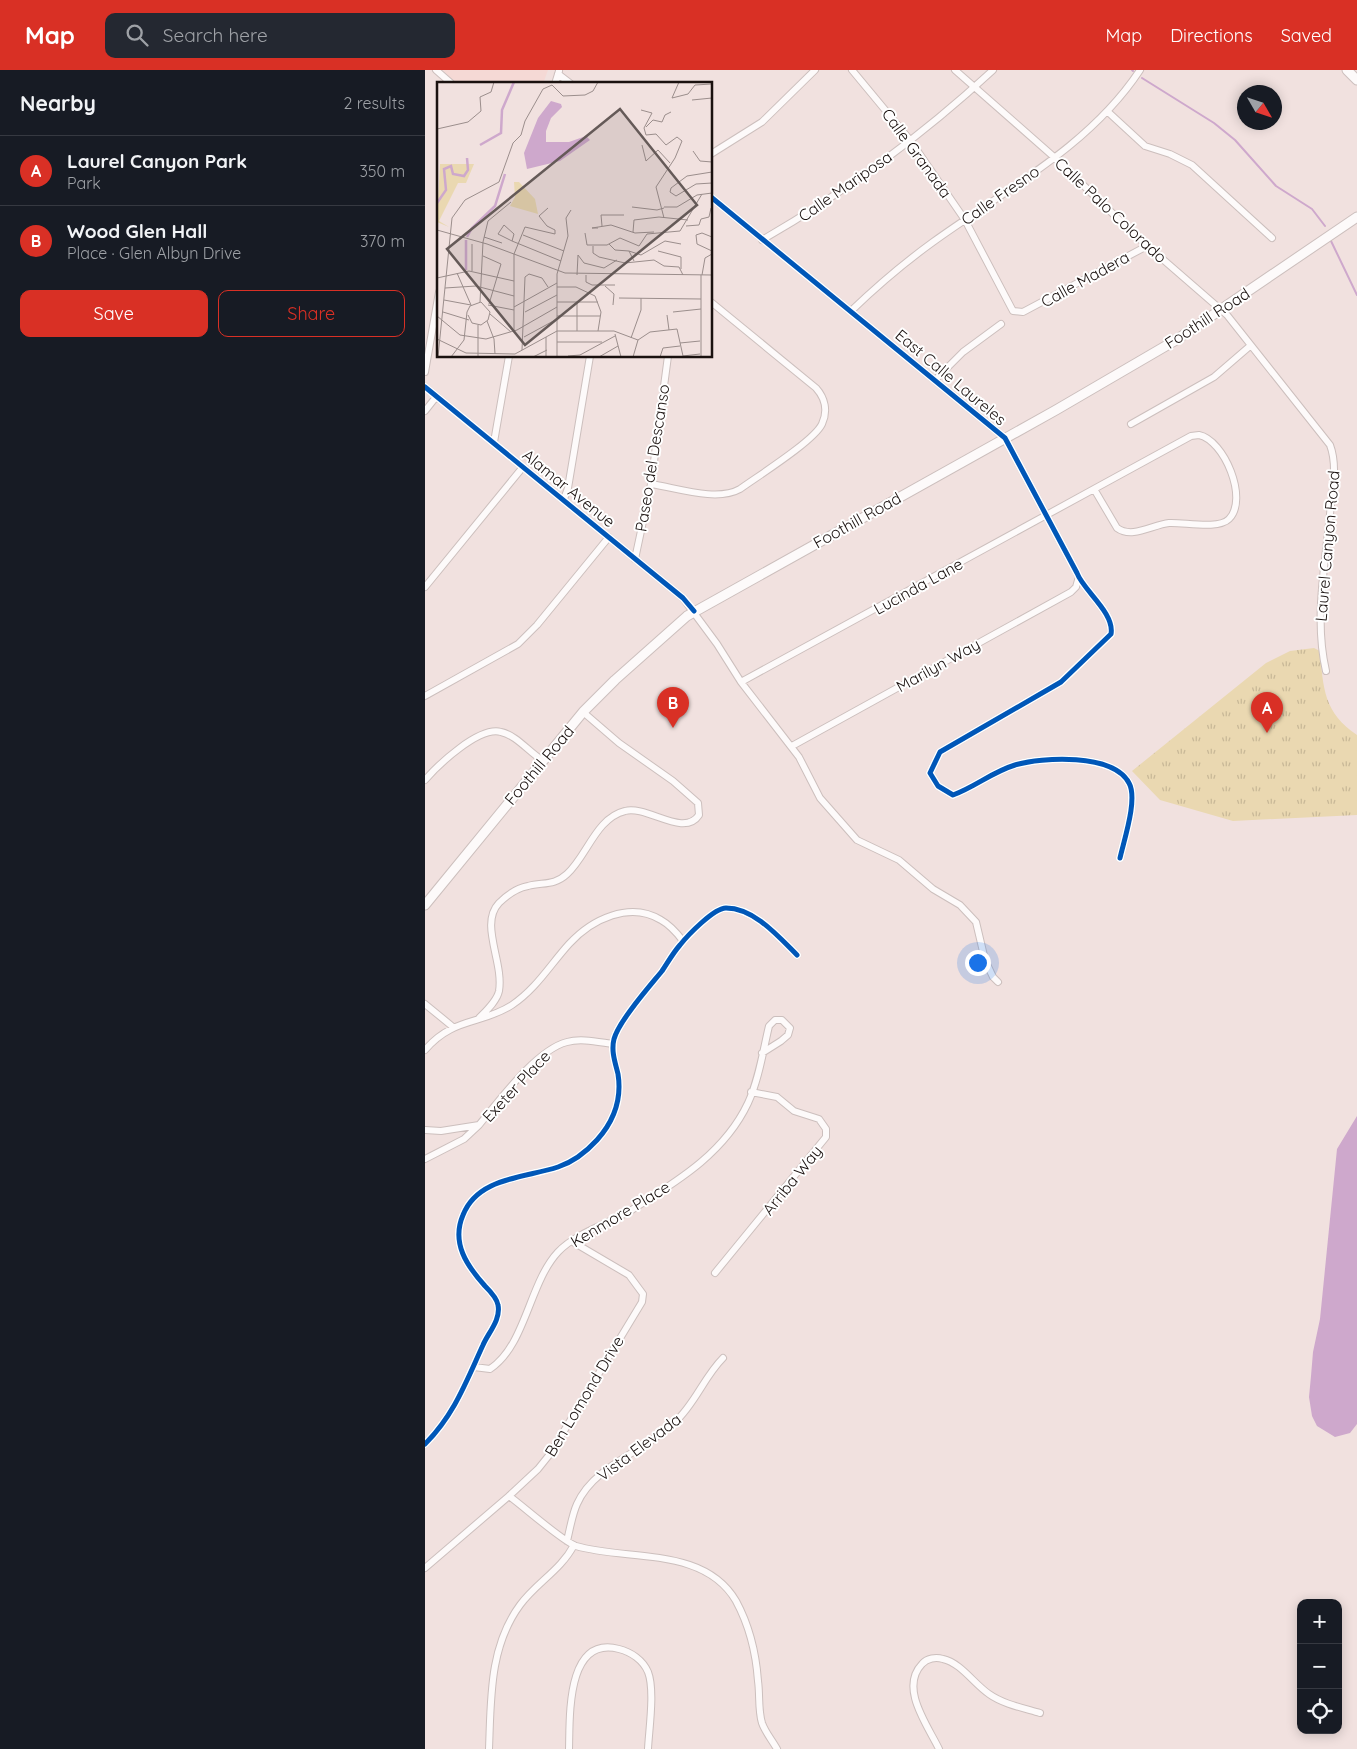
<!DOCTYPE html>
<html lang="en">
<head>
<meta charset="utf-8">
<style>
  :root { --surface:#171b24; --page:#242831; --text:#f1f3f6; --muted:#9ea1a6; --line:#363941; --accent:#d93025 }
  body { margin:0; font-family:Quicksand,sans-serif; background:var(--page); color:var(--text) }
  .controls { position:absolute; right:15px; bottom:15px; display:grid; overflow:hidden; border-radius:10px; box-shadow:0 2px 12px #0003 }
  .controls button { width:45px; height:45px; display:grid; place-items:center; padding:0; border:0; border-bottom:1px solid var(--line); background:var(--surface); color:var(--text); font:25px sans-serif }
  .compass { position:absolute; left:812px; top:15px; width:45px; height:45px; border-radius:50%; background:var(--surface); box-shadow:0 2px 12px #0003; rotate:129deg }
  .you { position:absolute; left:552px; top:892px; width:18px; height:18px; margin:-12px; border:4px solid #fff; border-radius:50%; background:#1a73e8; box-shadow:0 0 0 8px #1a73e833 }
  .badge { display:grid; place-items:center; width:32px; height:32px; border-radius:50%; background:var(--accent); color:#fff; font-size:16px; font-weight:700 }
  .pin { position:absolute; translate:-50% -41px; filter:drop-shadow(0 1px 2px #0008) }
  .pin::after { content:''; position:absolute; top:26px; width:18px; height:15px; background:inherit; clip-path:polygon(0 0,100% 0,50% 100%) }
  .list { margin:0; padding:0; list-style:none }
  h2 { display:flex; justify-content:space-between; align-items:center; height:65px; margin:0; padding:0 20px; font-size:21px }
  h2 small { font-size:16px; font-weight:400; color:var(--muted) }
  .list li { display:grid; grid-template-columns:32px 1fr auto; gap:15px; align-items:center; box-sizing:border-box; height:70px; padding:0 20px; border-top:1px solid var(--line) }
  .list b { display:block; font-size:19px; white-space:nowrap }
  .list p { margin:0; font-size:16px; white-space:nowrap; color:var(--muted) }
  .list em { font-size:16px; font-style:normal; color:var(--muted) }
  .actions { display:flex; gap:10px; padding:15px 20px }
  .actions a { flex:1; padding:11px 0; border:1px solid var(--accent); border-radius:10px; text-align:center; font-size:18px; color:var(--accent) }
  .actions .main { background:var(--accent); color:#fff }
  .icon { flex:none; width:28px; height:28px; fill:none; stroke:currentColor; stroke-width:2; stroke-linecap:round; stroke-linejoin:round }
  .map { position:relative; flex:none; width:932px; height:1679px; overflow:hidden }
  header { display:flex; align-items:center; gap:30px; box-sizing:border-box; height:70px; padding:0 25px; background:var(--accent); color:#fff }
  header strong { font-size:24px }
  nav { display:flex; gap:28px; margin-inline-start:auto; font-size:18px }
  .search { width:350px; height:45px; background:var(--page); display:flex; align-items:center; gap:12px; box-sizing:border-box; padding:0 18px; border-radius:10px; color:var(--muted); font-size:19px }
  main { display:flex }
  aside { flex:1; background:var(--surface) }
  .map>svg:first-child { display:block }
  .built { fill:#f5d9d5 }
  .grass { fill:url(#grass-tufts) }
  .water { fill:#cea8cc }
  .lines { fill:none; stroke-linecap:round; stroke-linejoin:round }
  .stream { stroke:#cea8cc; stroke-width:2 }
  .street-casing { stroke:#ccbfbd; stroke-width:8 }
  .secondary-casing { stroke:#ccbfbd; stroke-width:11 }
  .street { stroke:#fdfafa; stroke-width:6 }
  .secondary { stroke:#fdfafa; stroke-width:9 }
  .cycleway-casing { stroke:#fff; stroke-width:8 }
  .cycleway { stroke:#0057b8; stroke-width:5 }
  .labels { text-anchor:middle; stroke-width:4; stroke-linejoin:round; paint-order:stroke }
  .street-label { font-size:16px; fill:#1a110f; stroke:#fff }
  .inset-river { fill:none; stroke:#cea8cc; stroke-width:2.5 }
  .inset-road { fill:none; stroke:#9b8e8c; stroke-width:1 }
  .view { fill:#655a58; fill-opacity:0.15; stroke:#655a58; stroke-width:2.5 }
  .inset-edge { fill:none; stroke:#1a110f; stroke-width:2.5 }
</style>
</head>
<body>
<header>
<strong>Map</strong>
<div class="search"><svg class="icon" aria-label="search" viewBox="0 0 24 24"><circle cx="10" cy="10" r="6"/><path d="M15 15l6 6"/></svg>Search here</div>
<nav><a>Map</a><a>Directions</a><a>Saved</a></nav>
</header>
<main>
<aside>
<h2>Nearby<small>2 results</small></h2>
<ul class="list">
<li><span class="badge">A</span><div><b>Laurel Canyon Park</b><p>Park</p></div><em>350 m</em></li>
<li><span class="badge">B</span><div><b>Wood Glen Hall</b><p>Place · Glen Albyn Drive</p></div><em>370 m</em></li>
</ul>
<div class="actions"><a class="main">Save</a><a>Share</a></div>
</aside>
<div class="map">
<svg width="932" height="1679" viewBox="0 0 932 1679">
  <defs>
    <pattern id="grass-tufts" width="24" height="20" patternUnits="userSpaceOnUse" patternTransform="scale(1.25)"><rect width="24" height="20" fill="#ead8b1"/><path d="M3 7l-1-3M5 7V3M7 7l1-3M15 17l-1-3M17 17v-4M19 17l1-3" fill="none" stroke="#c8b897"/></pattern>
  </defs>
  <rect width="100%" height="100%" fill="#f1e1df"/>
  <path class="built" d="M 18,0 L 123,0 L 118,14 L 35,14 L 24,7 Z"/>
  <path class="grass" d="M 889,578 L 895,581 C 898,618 899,643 932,665 L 932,745 L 808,751 L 735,730 L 707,701 L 841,593 L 865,581 Z"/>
  <path class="water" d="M 932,1046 L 932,1354 L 925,1363 L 910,1367 L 892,1356 L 887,1346 L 884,1327 L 886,1306 L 888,1282 L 895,1249 L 912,1079 Z"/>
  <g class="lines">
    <path class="stream" d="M 707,0 L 708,1
      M 717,8 L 789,53 L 810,70 L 851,116 L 887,139 L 900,156
      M 906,171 L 932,225"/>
    <g class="street-casing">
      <path id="street" d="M 11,0 L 27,14
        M 427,0 L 485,70 L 540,150 L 588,241 L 598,242 L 722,176
        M 530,0 L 629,87 L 711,166 L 802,245 L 905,375 C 913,396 907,422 905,444 C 900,496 889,549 901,601
        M 133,4 L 146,14
        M 130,14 L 134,1
        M 682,41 L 720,76 L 745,84 L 767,95 L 847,168
        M 286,84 L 337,52 L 390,0
        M 286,127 L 580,368 L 652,503 C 658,520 690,543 686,564 L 636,612 L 515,682 L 505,703 L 513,716 L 528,725 C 550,717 567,702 590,695 C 617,687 688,683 704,713 C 713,729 699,770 695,788
        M 337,170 C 420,122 498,65 568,0
        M 426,241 C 452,216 479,193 508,172 C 580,120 665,76 715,0
        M 0,302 L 14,222
        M 510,310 L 538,282 L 576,254
        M 0,317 L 258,528 L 292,574 L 316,612 L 374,687 L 395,728 L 432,770 L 474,790 L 508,819 L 535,835 L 551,852 L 560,890 L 568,907 L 573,912
        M 0,341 L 11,327
        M 706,354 L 789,307 L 825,276
        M 774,365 C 799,370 824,429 804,449 C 793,460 759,452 744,453 C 727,455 707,469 692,458 L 669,419 L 766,366 Z
        M 69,372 L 84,286
        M 226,414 C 252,418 292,432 315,419 C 333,406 389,371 397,354 C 403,341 400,328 391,318 L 286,232
        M 139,429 L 143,418 L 165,286
        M 210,489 L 226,414 L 243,286
        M 0,517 L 98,397
        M 316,612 L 669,419
        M 0,626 L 93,574 L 112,555 L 184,467
        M 367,676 L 646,522 L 651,517 L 653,510
        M 0,710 C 13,695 54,656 76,662 C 91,665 104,682 117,690
        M 0,934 L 28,957
        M 54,948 C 61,941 72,931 74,921 C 79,892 54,854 74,833 C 82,825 92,818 103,816 C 118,812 129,816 142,804 C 162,786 171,748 200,741 C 222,735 259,768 274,745 L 273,733 L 248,711 L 194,673 L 158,642
        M 0,980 C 28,947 56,955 87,935 C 111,919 125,895 144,874 C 167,849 205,831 236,850 C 245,855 252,863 258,871
        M 0,1060 L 16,1061 L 54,1055 C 74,1031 111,980 142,972 C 156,968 173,972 188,974
        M 0,1089 L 39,1069 L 54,1055
        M 290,1203 L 401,1067 L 401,1059 L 394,1049 L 369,1041 L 352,1027 L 326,1022
        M 49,1297 L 65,1299 C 101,1275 104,1213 133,1182 C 151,1163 182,1154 205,1141 C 251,1112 299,1084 323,1033 C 334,1009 338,981 344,956 L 350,950 L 357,950 L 365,958 L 363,965 L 356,971 L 337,983
        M 0,1374 C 29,1345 41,1312 58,1275 C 63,1263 76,1250 73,1235 C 72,1228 65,1221 60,1216 C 42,1196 26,1173 38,1145 C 53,1107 100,1108 133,1097 C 148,1092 162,1081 172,1070 C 189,1051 197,1029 193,1004 C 190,992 186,981 189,969 C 194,951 224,917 237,901 C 243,892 248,883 255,875 C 263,865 289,838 301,838 C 329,838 353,866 372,885
        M 84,1426 C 98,1436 137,1471 151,1476 C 202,1491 279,1476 311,1531 C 324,1555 331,1583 333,1611 C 335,1625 333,1640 337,1653 C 340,1662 347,1670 352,1679
        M 142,1471 C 145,1459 147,1445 152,1434 C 169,1395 221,1381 250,1352 C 270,1334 279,1307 298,1288
        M 0,1498 L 84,1426 L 113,1399 L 125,1384 L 217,1232 L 218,1224 L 204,1205 L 148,1172
        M 64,1679 C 66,1630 64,1577 95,1535 C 111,1513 136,1500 149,1475
        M 144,1679 C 145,1647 141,1565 194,1579 C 206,1582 218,1590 223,1602 C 230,1620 224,1659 223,1679
        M 514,1679 C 503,1656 474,1618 497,1594 C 502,1588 511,1587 518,1589 C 536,1593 549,1614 564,1624 C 578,1634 598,1638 615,1643"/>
    </g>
    <g class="secondary-casing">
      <path id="secondary" d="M 922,0 L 932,10
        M 0,835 L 158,642 L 190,610 L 262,546 L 631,340 L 751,270 L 932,147"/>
    </g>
    <use href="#street" class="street"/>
    <use href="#secondary" class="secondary"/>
    <g class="cycleway-casing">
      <path id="cycleway" d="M 286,127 L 580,368 L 652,503 C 658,520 690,543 686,564 L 636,612 L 515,682 L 505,703 L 513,716 L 528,725 C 550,717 567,702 590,695 C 617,687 688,683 704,713 C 713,729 699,770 695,788
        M 0,317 L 258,528 L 269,541
        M 0,1374 C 29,1345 41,1312 58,1275 C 63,1263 76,1250 73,1235 C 72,1228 65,1221 60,1216 C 42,1196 26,1173 38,1145 C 53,1107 100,1108 133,1097 C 148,1092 162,1081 172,1070 C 189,1051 197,1029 193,1004 C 190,992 186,981 189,969 C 194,951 224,917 237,901 C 243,892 248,883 255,875 C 263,865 289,838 301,838 C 329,838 353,866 372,885"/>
    </g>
    <use href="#cycleway" class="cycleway"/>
  </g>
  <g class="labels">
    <g class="street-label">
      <text transform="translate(492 83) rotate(54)" y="6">Calle Granada</text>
      <text transform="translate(420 116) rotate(-35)" y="6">Calle Mariposa</text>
      <text transform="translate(575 125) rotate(-35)" y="6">Calle Fresno</text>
      <text transform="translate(686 140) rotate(43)" y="6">Calle Palo Colorado</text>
      <text transform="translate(660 209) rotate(-29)" y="6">Calle Madera</text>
      <text transform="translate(782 248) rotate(-33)" y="6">Foothill Road</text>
      <text transform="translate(526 307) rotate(40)" y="6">East Calle Laureles</text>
      <text transform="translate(227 388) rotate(-81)" y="6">Paseo del Descanso</text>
      <text transform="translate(144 418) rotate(39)" y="6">Alamar Avenue</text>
      <text transform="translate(432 450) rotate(-29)" y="6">Foothill Road</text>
      <text transform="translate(902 476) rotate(-85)" y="6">Laurel Canyon Road</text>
      <text transform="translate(493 516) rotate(-29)" y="6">Lucinda Lane</text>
      <text transform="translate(513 595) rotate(-29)" y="6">Marilyn Way</text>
      <text transform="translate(114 695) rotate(-50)" y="6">Foothill Road</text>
      <text transform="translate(91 1016) rotate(-47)" y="6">Exeter Place</text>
      <text transform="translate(367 1110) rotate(-51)" y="6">Arriba Way</text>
      <text transform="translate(195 1144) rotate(-31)" y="6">Kenmore Place</text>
      <text transform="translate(159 1326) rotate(-59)" y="6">Ben Lomond Drive</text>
      <text transform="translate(214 1377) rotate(-37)" y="6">Vista Elevada</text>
    </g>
  </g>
  <g transform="translate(12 12)">
    <rect width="275" height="275" fill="#f1e1df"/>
    <path d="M 3,82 L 37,82 L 29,101 L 21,101 L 2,139 L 12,145 L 0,140 ZM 77,100 L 82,100 L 98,117 L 101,132 L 73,124 L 78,115 Z" fill="#ead8b1"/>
    <path d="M 114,19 L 124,22 L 125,25 L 114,36 L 109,49 L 109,60 L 132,60 L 149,54 L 153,58 L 123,79 L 90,87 L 87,71 L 101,36 Z" fill="#cea8cc"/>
    <path class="inset-river" d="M 43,63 L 64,51 L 65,28 L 77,0M 0,121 L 9,108 L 7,87 L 14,84 L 16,92 L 27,94 L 31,88 L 30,76M 30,155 L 35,146 L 58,124 L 68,92M 29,158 L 29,188"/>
    <path class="inset-road" d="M 242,0 L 235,16 L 251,12 L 258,3 L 275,2M 255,18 L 275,16M 204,28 L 215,31 L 207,46 L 209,53 L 219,52 L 229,63 L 240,55 L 245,59 L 238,76 L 219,105 L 227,136M 209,45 L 216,38 L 225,40 L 228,33 L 234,30M 0,47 L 31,40 L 44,29 L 43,15 L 54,10 L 57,0M 205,63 L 209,79 L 221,68 L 233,81M 256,69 L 263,79 L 275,80M 275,90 L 250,94 L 234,106 L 233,110 L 239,114 L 259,102 L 275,101M 195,125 L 220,128 L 227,126M 227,125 L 240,125 L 260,113 L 275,111M 67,143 L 77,152 L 75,159 L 61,152 ZM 165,144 L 164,133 L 187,133M 249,144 L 262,143 L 264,137 L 272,135 L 274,126M 161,146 L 155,146 L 174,143 L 198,151 L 217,150M 0,148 L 50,162 L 128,191 L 275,193M 196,150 L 197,138 L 222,135 L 251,138M 148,151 L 150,163 L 170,163 L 183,156 L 202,164 L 210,152 L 243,149 L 265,112M 86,153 L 127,169M 47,155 L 65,161M 275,155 L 265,151 L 259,153 L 260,162 L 275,169M 75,159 L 124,179M 35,162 L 35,189M 172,162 L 178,168 L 192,169 L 197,179M 156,164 L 156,171 L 162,175 L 188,181 L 217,178 L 227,184 L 242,185 L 246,193M 192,169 L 204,173 L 228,159 L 244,162M 221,169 L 244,175 L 244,187M 46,174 L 64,182 L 52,222M 20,191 L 34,223M 140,193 L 141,173 L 147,181 L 167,186 L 180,178M 149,193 L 149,200 L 155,203 L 178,203M 264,193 L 264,275M 265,193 L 268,176 L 275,172M 0,196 L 32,189 L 77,199M 168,204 L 177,212 L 176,223M 120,205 L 139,205 L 158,214 L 164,230 L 161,249M 8,206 L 39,204 L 77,214M 182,216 L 264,217M 7,218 L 34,223M 43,220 L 46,160 L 51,139 L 74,120M 120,220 L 161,220M 51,223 L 77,228M 77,225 L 120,201M 6,230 L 32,238M 88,230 L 120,213M 236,230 L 264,227M 53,232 L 74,250M 230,233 L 232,248M 0,234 L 23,253 L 49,257 L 80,248 L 120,225M 120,234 L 163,234M 50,239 L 57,257 L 58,272M 77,249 L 77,172 L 88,145 L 118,152 L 118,148 L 110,144 L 102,134 L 111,126M 140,249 L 140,220M 178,252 L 184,275M 87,255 L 120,237M 109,255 L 109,275M 194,256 L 204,228 L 204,216M 0,257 L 29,271 L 78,272 L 120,249 L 177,249 L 201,258 L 213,250 L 240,247 L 246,274 L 263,272M 120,260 L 165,260M 243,261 L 263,259M 85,268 L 88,195 L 92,192 L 105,196 L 111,205M 131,274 L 143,273 L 178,254M 1,275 L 15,136 L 28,118 L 62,100 L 76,61 L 84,53 L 88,39 L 106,7 L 115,3 L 126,14 L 148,13 L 156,9 L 161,0M 14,275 L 27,258 L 30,230 L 33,224 L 44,220 L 53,230 L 51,238 L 44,243 L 35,241 L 31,233M 41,275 L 41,243M 96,275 L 110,268M 120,275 L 120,192 L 131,154 L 129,136 L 134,128M 162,275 L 181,264M 196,275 L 201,258M 223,275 L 226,266 L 243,264"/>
    <path class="view" d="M 183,27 L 260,123 L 88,263 L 10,167 Z"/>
    <rect width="275" height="275" class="inset-edge"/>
  </g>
</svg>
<div class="controls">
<button>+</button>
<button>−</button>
<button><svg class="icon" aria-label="locate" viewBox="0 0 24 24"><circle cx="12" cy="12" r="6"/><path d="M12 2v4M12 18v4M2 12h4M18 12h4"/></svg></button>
</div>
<svg class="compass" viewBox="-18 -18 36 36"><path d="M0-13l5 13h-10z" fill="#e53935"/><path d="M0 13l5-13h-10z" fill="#9ea1a6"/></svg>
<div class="you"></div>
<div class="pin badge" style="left:842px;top:663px">A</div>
<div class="pin badge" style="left:248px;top:658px">B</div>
</div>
</main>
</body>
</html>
